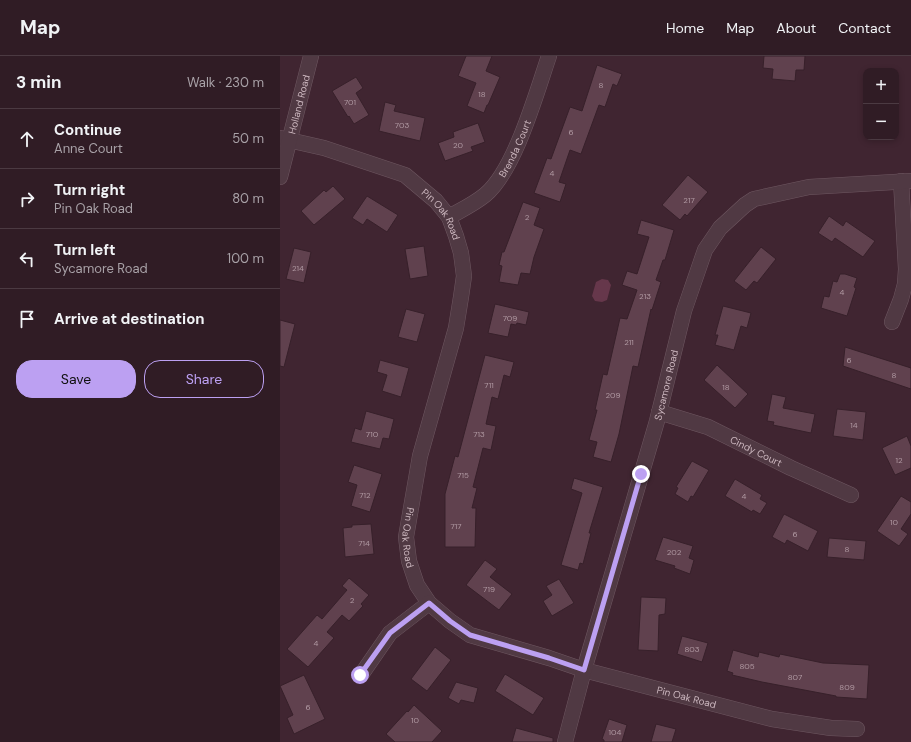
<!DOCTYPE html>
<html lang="en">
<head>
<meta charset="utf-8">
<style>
  :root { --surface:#301c25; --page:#3c2932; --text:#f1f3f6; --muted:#a8a1a7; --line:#4b3a42; --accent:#bca0f2 }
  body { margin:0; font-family:"DM Sans",sans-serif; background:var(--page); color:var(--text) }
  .controls { position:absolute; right:12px; top:12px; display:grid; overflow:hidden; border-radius:8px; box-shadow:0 2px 6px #0003 }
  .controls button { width:36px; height:36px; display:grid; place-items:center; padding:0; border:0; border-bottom:1px solid var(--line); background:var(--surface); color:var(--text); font:20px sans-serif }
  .stop { position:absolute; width:12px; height:12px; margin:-9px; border:3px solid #bca0f2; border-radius:50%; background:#fff }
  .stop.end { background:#bca0f2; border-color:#fff; box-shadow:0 1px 4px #0008 }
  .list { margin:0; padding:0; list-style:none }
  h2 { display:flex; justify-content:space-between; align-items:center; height:52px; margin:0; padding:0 16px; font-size:17px }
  h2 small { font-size:13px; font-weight:400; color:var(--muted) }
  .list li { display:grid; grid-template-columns:26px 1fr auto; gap:12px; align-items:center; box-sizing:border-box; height:60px; padding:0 16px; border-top:1px solid var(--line) }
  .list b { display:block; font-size:15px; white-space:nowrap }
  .list p { margin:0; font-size:13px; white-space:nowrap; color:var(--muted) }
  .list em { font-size:13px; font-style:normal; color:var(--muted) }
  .actions { display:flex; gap:8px; padding:12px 16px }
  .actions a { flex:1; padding:9px 0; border:1px solid var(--accent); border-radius:16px; text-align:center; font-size:14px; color:var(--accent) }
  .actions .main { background:var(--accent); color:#111 }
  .icon { flex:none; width:22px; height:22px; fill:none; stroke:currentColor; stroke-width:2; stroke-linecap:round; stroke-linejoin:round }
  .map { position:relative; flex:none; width:631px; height:686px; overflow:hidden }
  header { display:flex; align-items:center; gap:24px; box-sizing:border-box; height:56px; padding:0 20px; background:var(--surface); border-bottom:1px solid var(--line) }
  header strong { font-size:19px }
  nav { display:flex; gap:22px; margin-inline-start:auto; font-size:14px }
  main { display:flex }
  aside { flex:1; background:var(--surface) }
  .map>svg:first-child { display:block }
  .water { fill:#66374b }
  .building { fill:#60414e; stroke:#37202a }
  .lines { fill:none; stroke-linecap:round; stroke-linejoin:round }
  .minor-casing { stroke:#6e5761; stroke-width:16 }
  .minor { stroke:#503943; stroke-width:15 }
  .route { stroke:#bca0f2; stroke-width:5 }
  .labels { text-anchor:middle; stroke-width:3.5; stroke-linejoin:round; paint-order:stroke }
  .number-label { font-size:8px; fill:#b099a2 }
  .street-label { font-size:10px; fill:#cbb6be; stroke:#351e28 }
</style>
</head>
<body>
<header>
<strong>Map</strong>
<nav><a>Home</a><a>Map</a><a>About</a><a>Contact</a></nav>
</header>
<main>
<aside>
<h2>3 min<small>Walk · 230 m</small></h2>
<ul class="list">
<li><svg class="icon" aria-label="ahead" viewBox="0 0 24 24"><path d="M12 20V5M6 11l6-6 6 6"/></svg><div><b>Continue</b><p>Anne Court</p></div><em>50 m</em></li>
<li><svg class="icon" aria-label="right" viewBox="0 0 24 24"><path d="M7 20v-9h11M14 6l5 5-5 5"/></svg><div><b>Turn right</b><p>Pin Oak Road</p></div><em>80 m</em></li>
<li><svg class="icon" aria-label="left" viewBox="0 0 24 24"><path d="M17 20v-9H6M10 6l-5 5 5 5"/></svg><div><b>Turn left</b><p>Sycamore Road</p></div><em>100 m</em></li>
<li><svg class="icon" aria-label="arrive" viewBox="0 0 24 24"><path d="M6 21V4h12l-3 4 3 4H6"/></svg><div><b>Arrive at destination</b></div></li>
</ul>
<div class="actions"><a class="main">Save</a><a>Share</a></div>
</aside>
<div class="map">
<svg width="631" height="686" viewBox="0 0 631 686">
  <rect width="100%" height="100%" fill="#402531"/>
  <path class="water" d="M 322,223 L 328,224 L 331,229 L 327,244 L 322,246 L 315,245 L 312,240 L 316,226 Z"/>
  <path class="building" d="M 186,0 L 212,0 L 206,15 L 220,21 L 208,49 L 207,49 L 204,57 L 187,50 L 196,27 L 178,20 Z
    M 484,0 L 525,0 L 524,14 L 516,14 L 515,25 L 492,23 L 493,13 L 483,12 Z
    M 317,9 L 342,18 L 337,30 L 333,28 L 325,51 L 319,49 L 301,98 L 290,94 L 279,126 L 286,128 L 280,146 L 254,137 L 267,102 L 271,103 L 290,51 L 302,55 Z
    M 76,21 L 83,32 L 76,37 L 89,59 L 74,68 L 69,60 L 68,61 L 52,35 Z
    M 105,46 L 116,49 L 114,55 L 145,62 L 140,85 L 99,75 Z
    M 198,67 L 205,86 L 191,91 L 193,95 L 165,105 L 158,87 L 174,81 L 173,76 Z
    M 408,119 L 428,136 L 407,160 L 405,158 L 400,164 L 382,149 Z
    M 53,130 L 65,143 L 34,169 L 21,155 L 44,134 L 46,136 Z
    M 87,140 L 118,159 L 107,176 L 87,163 L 83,169 L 72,162 Z
    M 243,146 L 260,152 L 254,169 L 264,173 L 254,201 L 250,218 L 241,217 L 238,229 L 219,226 L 222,210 L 219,209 L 222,196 L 224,196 Z
    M 549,160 L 563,170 L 566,165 L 595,185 L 583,201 L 555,182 L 552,186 L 538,177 Z
    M 361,164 L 394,174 L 385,204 L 383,204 L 376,224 L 381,226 L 372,254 L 371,253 L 358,311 L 353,310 L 339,378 L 331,406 L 313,401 L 317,386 L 309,384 L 317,354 L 315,354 L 323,318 L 327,319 L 340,262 L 347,263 L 357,234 L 342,229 L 347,215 L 357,218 L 369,181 L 357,178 Z
    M 144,190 L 148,220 L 130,223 L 125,193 Z
    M 481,191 L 496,203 L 477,227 L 474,225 L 466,234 L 454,225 Z
    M 14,192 L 31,196 L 24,227 L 6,223 Z
    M 560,218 L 565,218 L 577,222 L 574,231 L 576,232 L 567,260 L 541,252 L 544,240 L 549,241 L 553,225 L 557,226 Z
    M 215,248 L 249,256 L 246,269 L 237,267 L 236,269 L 231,268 L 228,281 L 208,277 Z
    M 443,250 L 471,257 L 467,272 L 461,270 L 454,294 L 435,289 L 438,279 L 435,279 Z
    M 126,253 L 145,258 L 137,286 L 118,281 Z
    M 0,264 L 15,268 L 4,311 L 0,310 Z
    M 565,291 L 631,312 L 631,333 L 563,310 Z
    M 205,299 L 234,306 L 230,321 L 224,319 L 218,343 L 212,341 L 206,368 L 216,370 L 211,394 L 203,392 L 193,431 L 197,432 L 192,452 L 196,452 L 195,491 L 165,491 L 165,438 L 175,400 L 178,401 Z
    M 100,304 L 129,312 L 121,341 L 102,335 L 107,319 L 97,316 Z
    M 437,309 L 468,338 L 455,352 L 424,324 Z
    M 492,338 L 506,341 L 503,352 L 535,358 L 531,377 L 493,369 L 494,366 L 487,365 Z
    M 557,353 L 586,356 L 583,384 L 553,380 Z
    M 86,355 L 114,363 L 109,383 L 103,382 L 100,393 L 71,386 L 75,372 L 81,374 Z
    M 627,380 L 631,390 L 631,412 L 615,419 L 602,392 Z
    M 412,405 L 429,414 L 413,441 L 411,440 L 408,446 L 395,438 L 398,432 L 396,431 Z
    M 74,409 L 102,418 L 90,456 L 71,450 L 77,429 L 68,426 Z
    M 294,422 L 323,431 L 309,477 L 311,477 L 303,508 L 300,507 L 298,514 L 281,509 L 302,437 L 291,433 Z
    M 455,423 L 482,439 L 480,443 L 487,447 L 480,458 L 473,454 L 472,456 L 445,440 Z
    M 621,440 L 631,446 L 631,458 L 621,473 L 628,478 L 619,490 L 597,475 Z
    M 504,458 L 538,475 L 528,495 L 507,484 L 505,488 L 492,481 Z
    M 91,468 L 94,498 L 65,501 L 63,472 L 72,471 L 72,469 Z
    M 383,481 L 413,490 L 409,502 L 414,504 L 410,518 L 394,512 L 395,510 L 375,504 Z
    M 549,482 L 586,485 L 584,504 L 547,501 Z
    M 205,504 L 217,513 L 210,521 L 232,538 L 219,554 L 186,529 Z
    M 69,522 L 89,539 L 81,548 L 83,550 L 69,565 L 62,559 L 47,576 L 54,582 L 28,611 L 7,593 L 37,559 L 42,563 L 67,534 L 62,530 Z
    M 279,523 L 294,547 L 272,560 L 263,545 L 272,539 L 266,530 Z
    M 361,541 L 386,542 L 385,558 L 379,559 L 378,595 L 358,594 Z
    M 402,580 L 428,587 L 422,606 L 397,598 Z
    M 155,591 L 171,604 L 147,635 L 131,623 Z
    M 453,594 L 478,601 L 479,596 L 499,601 L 500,598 L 543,607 L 589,609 L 587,643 L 556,641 L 556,640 L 482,626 L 452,619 L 453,617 L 447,615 Z
    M 225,618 L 264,642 L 253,659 L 215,635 Z
    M 24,619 L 45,663 L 14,678 L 7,662 L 13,659 L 0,630 Z
    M 176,626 L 198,632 L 194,647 L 181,644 L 179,648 L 168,642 Z
    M 134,649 L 162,675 L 152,686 L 115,686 L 106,678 L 127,655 L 128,656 Z
    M 329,663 L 347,669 L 342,686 L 324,686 L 324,684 L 322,683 Z
    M 376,668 L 396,673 L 392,686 L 371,686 Z
    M 236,672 L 273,682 L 273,686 L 232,686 Z"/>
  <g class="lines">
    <g class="minor-casing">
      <g id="minor">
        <path id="s1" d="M 0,82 L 44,92 L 125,119 L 156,145 L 169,161 L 176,180 L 181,197 L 184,220 L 181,241 L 176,272 L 140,400 L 126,481 L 129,505 L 137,529 L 149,547 L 170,565 L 190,579 L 269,602 L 304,614 L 492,663 L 551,672 L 577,673"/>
        <path id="s2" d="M 0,121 L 31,0"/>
        <path id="s3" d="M 169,161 C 181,154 194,148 205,139 C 235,114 256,38 269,0"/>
        <path d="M 612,266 L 621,243 L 625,228 L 626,213 L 621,125"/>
        <path id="s4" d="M 379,356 L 428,371 L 511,412 L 571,439"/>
        <path d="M 81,619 L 110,577 L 149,547"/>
        <path id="s5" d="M 285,686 L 304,614 L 377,365 L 404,255 L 425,194 L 440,172 L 465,149 L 474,143 L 529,131 L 631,125"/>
      </g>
    </g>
    <use href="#minor" class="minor"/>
  </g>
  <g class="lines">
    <path class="route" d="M 80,619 L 110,577 L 149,547 L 170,565 L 190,579 L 269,602 L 304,614 L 361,418"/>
  </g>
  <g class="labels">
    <g class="number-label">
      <text x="321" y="32">8</text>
      <text x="202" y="41">18</text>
      <text x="70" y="49">701</text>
      <text x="122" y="72">703</text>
      <text x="291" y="79">6</text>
      <text x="178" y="92">20</text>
      <text x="272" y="120">4</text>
      <text x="409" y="147">217</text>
      <text x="247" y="164">2</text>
      <text x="18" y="215">214</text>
      <text x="562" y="239">4</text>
      <text x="365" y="243">213</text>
      <text x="230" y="265">709</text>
      <text x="349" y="289">211</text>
      <text x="569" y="307">6</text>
      <text x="614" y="322">8</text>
      <text x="209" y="332">711</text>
      <text x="446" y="334">18</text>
      <text x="333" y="342">209</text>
      <text x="574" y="372">14</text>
      <text x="92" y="381">710</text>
      <text x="199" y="381">713</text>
      <text x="619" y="407">12</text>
      <text x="183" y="422">715</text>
      <text x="85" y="442">712</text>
      <text x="464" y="443">4</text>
      <text x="614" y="469">10</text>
      <text x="176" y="473">717</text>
      <text x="515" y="481">6</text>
      <text x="84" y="490">714</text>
      <text x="567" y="496">8</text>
      <text x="394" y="499">202</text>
      <text x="209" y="536">719</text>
      <text x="72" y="547">2</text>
      <text x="36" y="590">4</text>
      <text x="412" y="596">803</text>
      <text x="467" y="613">805</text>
      <text x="515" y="624">807</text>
      <text x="567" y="634">809</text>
      <text x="28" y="654">6</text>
      <text x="135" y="667">10</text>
      <text x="335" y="679">104</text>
    </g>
    <g class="street-label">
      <text dy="4" stroke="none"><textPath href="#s2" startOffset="75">Holland Road</textPath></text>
      <text dy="4" stroke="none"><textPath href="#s3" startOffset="98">Brenda Court</textPath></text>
      <text dy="4" stroke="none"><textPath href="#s1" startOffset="185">Pin Oak Road</textPath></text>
      <text dy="4" stroke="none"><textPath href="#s5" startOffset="371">Sycamore Road</textPath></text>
      <text dy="4" stroke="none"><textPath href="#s4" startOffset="105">Cindy Court</textPath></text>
      <text dy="4" stroke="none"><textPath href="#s1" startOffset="521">Pin Oak Road</textPath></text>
      <text dy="4" stroke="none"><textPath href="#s1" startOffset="869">Pin Oak Road</textPath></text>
    </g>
  </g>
</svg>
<div class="controls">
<button>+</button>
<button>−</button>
</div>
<div class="stop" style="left:80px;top:619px"></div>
<div class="stop end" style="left:361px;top:418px"></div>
</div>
</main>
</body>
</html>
